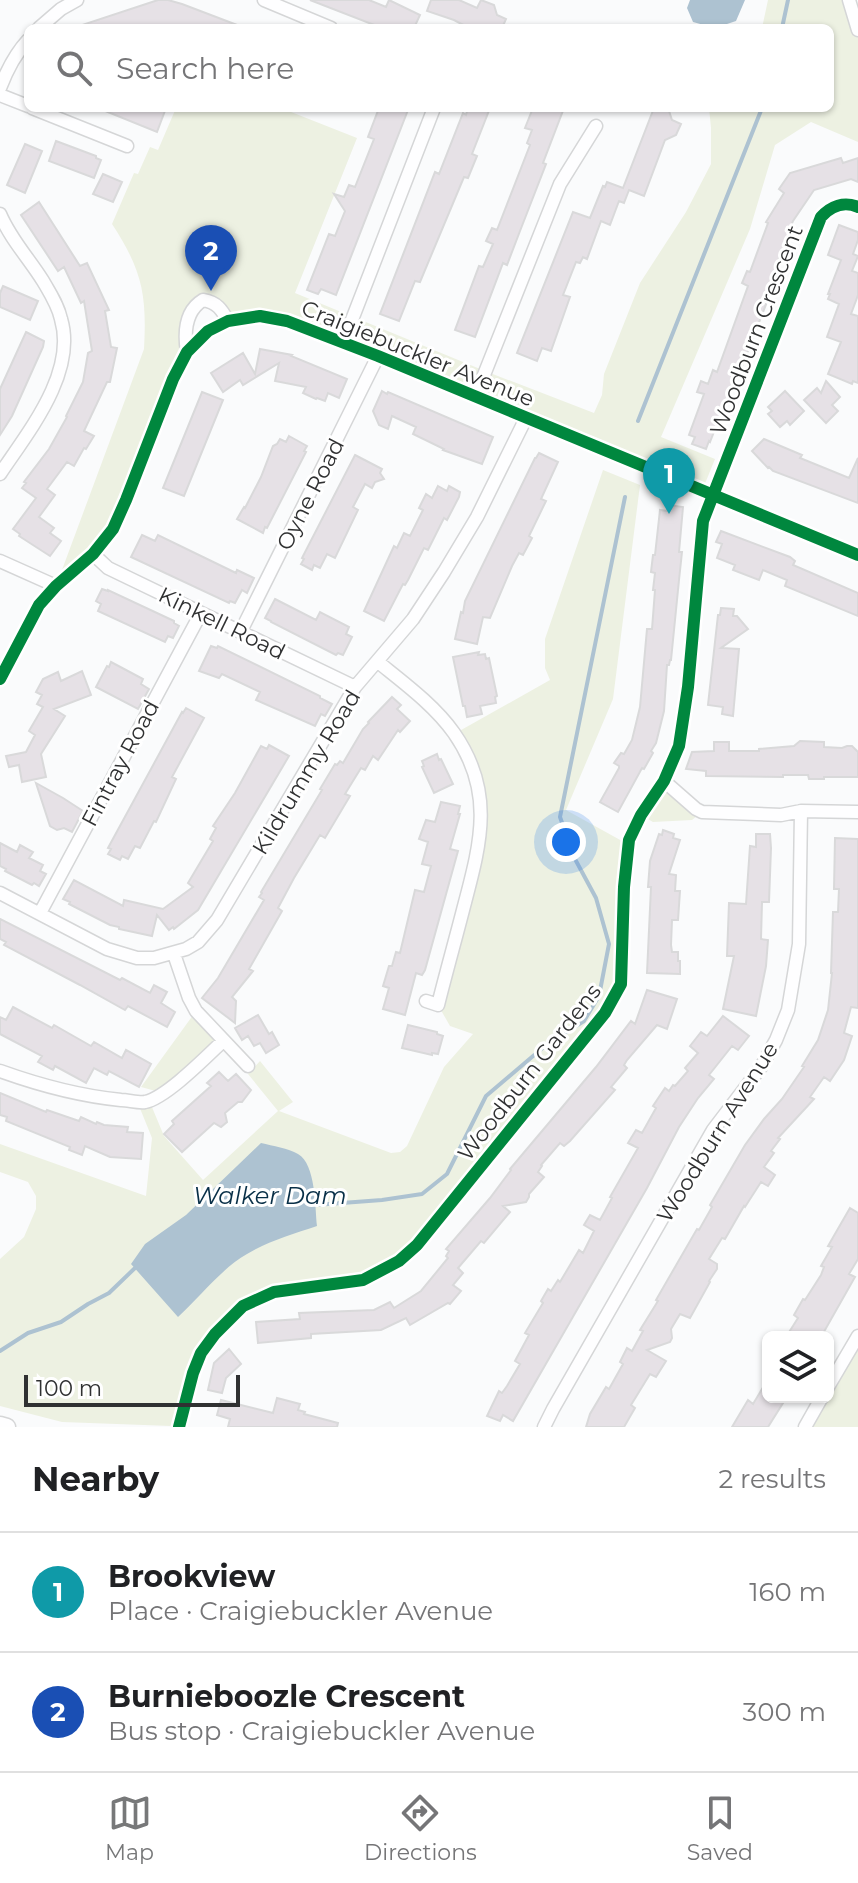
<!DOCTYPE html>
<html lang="en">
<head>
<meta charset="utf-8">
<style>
  :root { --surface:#fff; --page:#f6f6f6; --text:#202124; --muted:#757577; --line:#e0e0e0; --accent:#777879 }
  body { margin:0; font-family:Montserrat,sans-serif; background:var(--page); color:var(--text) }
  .controls { position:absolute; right:24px; bottom:24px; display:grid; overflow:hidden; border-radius:12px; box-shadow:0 2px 6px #0004 }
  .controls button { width:72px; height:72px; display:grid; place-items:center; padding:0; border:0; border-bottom:2px solid var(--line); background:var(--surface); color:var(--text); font:40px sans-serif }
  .scale { position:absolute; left:24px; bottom:20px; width:216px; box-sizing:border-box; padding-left:8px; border:4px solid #303132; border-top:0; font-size:22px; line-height:28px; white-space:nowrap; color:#303132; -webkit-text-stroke:6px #fff; paint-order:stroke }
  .you { position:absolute; left:566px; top:842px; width:28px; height:28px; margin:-20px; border:6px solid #fff; border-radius:50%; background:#1a73e8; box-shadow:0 0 0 12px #1a73e833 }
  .badge { display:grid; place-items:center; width:52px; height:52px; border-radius:50%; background:var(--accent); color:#fff; font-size:26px; font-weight:700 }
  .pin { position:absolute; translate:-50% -66px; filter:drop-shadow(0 2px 4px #0008) }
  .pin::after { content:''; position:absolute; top:42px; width:28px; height:24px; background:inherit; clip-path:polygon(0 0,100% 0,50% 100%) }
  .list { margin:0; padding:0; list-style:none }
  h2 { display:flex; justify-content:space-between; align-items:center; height:104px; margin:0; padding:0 32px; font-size:34px }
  h2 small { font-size:26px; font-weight:400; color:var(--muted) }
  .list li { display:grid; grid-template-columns:52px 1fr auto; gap:24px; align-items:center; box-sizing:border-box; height:120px; padding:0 32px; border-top:2px solid var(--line) }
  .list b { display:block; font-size:30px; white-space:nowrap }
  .list p { margin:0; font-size:26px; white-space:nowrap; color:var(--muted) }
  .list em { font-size:26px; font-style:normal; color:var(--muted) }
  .icon { flex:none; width:44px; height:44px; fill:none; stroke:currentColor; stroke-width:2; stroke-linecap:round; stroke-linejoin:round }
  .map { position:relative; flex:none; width:858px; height:1427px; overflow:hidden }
  .search { position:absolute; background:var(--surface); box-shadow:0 2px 6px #0004; left:24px; right:24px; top:24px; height:88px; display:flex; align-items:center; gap:20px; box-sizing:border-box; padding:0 28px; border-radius:12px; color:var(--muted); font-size:30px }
  .sheet { height:344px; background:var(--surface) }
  nav { display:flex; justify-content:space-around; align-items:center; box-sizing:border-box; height:112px; border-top:2px solid var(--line); background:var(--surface); font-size:22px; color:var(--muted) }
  nav a { display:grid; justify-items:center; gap:4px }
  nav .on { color:var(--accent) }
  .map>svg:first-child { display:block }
  .green { fill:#edf1e2 }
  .water { fill:#adc2d1 }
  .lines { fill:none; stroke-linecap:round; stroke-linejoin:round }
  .stream { stroke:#adc2d1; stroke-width:4 }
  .building { fill:#e6e1e6; stroke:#d9d9da; stroke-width:2 }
  .minor-casing { stroke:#d5d6d7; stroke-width:15 }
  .tertiary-casing { stroke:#d5d6d7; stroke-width:19 }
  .minor { stroke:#fefeff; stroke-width:12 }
  .tertiary { stroke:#fefeff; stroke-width:16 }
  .cycleway-casing { stroke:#fff; stroke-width:17 }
  .cycleway { stroke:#00873e; stroke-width:12 }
  .labels { text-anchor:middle; stroke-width:6; stroke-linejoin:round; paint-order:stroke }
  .street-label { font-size:22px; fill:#303132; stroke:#fff }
  .water-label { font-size:24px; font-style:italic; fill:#082f47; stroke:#fff }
</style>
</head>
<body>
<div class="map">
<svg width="858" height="1427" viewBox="0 0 858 1427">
  <rect width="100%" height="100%" fill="#fafbfc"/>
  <path class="green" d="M 768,0 L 849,0 L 858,30 L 858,142 L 811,122 L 775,145 L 750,229 L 661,437 L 715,459 L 702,491 L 287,321 L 228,321 L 209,301 L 191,310 L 187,352 L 113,529 L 56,586 L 144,349 C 147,294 142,270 112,224 L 134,173 L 138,174 L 150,147 L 158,150 L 176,108 L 281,108 L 357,138 L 295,293 L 485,371 L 594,413 L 602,395 L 604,374 L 640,283 L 686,212 L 711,164 L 711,128 L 709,108 L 830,108 L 830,28 L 762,28 Z
    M 603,470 L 640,485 L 613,699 L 566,810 L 622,841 L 616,972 L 611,992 L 600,1009 L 412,1242 L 392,1259 L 358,1276 L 288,1283 L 261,1289 L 238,1301 L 200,1344 L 193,1355 L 171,1426 L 62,1422 L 0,1406 L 0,1259 L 24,1237 L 36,1209 L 36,1196 L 28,1182 L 0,1172 L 0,1144 L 146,1196 L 152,1138 L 137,1101 L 149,1100 L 164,1136 L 203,1180 L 278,1111 L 248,1074 L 260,1061 L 293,1102 L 279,1111 L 391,1153 L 400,1152 L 407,1146 L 444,1067 L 473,1034 L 450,1026 L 438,1005 L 479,851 L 481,800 L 454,734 L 550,680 L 545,668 L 545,639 Z
    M 664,781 L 702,812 L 692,820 L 653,822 L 641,815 Z
    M 196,1011 L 223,1041 L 163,1093 L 141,1087 Z
    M 858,1346 L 858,1427 L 810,1427 Z"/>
  <path class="water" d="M 690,0 L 745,0 L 736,21 L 715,28 L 693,22 L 687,8 Z
    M 261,1143 C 273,1146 288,1148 298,1154 C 316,1164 315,1208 317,1226 C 293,1234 269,1241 247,1254 C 222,1268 200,1297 178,1317 L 131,1264 L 145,1244 L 186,1215 Z"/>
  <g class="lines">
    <path class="stream" d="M 782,28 L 788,0
      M 638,421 L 762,108
      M 315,1205 L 382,1200 L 422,1194 L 447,1174 L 486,1096 L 546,1045 L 584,1021 L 599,996 L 609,944 L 596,898 L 575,859 L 560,817 L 625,497
      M 0,1351 L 28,1333 L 61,1322 L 88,1304 L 109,1293 L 135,1268"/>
  </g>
  <path class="building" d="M 158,0 L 168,0 L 182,4 L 245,28 L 80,28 L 79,26 Z
    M 310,0 L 369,0 L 386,7 L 389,0 L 420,15 L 414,28 L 382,28 Z
    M 431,0 L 459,0 L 477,8 L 481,0 L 494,5 L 497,15 L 506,19 L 502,28 L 469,28 L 454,20 L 427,11 Z
    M 98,108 L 166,108 L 157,132 Z
    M 379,108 L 401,108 L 408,110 L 336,295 L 321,289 L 318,294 L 307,290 L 329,234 L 335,236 L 345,211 L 334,194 L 344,197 L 349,185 L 355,187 L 374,139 L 368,137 Z
    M 468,108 L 490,108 L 472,154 L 477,156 L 468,178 L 464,177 L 420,282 L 415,281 L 399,321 L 380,314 L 435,172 L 439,174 L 463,113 L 466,115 Z
    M 533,108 L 564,108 L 543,163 L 546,164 L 520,231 L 507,265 L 503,263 L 475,337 L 455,330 L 479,266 L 483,267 L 493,244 L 486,241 L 492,228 L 497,230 L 530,145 L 527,143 L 532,130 L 525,128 Z
    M 654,108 L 668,108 L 672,120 L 681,124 L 676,135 L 665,140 L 644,196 L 629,190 L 624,203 L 619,201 L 610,225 L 601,221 L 587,259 L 583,257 L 580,263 L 576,262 L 563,295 L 570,297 L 551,351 L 542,348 L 537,361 L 517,353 L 573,212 L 590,218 L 603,186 L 605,187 L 607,182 L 623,188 Z
    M 56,141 L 96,156 L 96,158 L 101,160 L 94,178 L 49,161 Z
    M 25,144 L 42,151 L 25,193 L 7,185 Z
    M 841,158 L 843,163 L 858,158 L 858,182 L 851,179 L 814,190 L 793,221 L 778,261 L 777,267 L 780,268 L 741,369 L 740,368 L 737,373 L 710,442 L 709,441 L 706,449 L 692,444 L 695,437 L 689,435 L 704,394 L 697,392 L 701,381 L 708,384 L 713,370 L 717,372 L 748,286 L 742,283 L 747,271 L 750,272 L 768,223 L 766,222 L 784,193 L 779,189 L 790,173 Z
    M 103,174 L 122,182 L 113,202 L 93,194 Z
    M 39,202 L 80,266 L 87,263 L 109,310 L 105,311 L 111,347 L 117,348 L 110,382 L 107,382 L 84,431 L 94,436 L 86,449 L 84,448 L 74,466 L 67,462 L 47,489 L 55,495 L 39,517 L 54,528 L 50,533 L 61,541 L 50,556 L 19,536 L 20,534 L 13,529 L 36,498 L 22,488 L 26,483 L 24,482 L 49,449 L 67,417 L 66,416 L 83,382 L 88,353 L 92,351 L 84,301 L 81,303 L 64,267 L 58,271 L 21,215 Z
    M 839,225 L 858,232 L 858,240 L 853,254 L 858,256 L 852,271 L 858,273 L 858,295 L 851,314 L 858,316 L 858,383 L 853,381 L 852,384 L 828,374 L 841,342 L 827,337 L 839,304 L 828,299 L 830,294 L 828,294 L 841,260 L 828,255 Z
    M 3,286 L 38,301 L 30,320 L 0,307 L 0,293 Z
    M 26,332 L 44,341 L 43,347 L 12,416 L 0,435 L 0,389 Z
    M 260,349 L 292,355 L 291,356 L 347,379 L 339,398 L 328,393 L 325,401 L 317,398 L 316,399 L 303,393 L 306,387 L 275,381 L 279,363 L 243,385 L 240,380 L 223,392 L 211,373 L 243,353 L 255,374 Z
    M 826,381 L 840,397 L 832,405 L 838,411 L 826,423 L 804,400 L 817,388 L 821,393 Z
    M 382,391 L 387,394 L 388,392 L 493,437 L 482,464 L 443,450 L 444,449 L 413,434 L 416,427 L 392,416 L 388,429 L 379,425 L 373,411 Z
    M 785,391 L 804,411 L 790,425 L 787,421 L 780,427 L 768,414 L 772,411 L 768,407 Z
    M 202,392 L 223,400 L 184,496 L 163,488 Z
    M 289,436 L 307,446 L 304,451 L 306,452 L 267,528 L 265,527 L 263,533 L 237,519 L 244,507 L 245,508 L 261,477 L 273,446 L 277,444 L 280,439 L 286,442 Z
    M 764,439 L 802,455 L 800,458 L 849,478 L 858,458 L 858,503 L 773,471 L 769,467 L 768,468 L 752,451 Z
    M 539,453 L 558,462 L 541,499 L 546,501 L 529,536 L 532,538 L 523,555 L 519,553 L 512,566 L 490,618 L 483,617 L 477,644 L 455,639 L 461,612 L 463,613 L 465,601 L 535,458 L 536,458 Z
    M 355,455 L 382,469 L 380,473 L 384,479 L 375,482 L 372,488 L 365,484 L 353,507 L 358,510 L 335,558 L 327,554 L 320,568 L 314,565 L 312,570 L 301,564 L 304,559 L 302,558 Z
    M 438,486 L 447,491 L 449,486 L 460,492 L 459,497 L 447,520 L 444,518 L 428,550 L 424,548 L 408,580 L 405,585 L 403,584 L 384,621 L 364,611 L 394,546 L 397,548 L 404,533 L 410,536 L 423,510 L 419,508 L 426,494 L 432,498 Z
    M 668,505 L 683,507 L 679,552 L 682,552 L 679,580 L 671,660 L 670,660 L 669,665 L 667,665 L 664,711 L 656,743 L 651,751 L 653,753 L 644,769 L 642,768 L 618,812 L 600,802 L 619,768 L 619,766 L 614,763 L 621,753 L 624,754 L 632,740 L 640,707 L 647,629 L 652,629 L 655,590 L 653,590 L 655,573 L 651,572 L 653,555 L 655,555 L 660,510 L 667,511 Z
    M 721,531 L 790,557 L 795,561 L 793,565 L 858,593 L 858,616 L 785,586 L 787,580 L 763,570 L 759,580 L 733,570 L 735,565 L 717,558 L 722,544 L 716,542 Z
    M 142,535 L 155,541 L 158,535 L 236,573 L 237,570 L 254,578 L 247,593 L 242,590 L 235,603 L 230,601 L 229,603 L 131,557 Z
    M 102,589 L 108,591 L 108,590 L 174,621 L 174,623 L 179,626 L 173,638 L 168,636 L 165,642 L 98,611 L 101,604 L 96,601 Z
    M 275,599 L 316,620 L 320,612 L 349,627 L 346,634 L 352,637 L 343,655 L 338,653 L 336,655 L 271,622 L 271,621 L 265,618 Z
    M 721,608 L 734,609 L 733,616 L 737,616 L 748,629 L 721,648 L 739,649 L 733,716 L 722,714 L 723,707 L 708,705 L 718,615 L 720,615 Z
    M 211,646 L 217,648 L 218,646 L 320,696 L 320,698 L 332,704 L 325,716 L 321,714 L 315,726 L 256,700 L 260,692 L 222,674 L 219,678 L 199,671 Z
    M 479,652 L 478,655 L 485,654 L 486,659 L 489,658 L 497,696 L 495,697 L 496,703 L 480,706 L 482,714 L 467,717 L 465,706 L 463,706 L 453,657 Z
    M 111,662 L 143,679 L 141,684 L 149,689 L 138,709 L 96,687 L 107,666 L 109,667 Z
    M 82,671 L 91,695 L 54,709 L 65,716 L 41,754 L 46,777 L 22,782 L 19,765 L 9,767 L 6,756 L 26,752 L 35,735 L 29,731 L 43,707 L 37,704 L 42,695 L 36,692 L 43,679 L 58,672 L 61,681 Z
    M 392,697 L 401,705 L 397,709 L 410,721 L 400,732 L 398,730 L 378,760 L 373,756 L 365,770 L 361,768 L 345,794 L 350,796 L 325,838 L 320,835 L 294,878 L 278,908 L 282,911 L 249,969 L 253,971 L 232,997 L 236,1001 L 235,1023 L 202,998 L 218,978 L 264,900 L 259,897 L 262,893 L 261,892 L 322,790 L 320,789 L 335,764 L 337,765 L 340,761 L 343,763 L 363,729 L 369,723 L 368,722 Z
    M 186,708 L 204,718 L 172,777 L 176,779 L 156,822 L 154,821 L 140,848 L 135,846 L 128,859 L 122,856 L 120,860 L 108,854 L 111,849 L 108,848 L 182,712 L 183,713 Z
    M 800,741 L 824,742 L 824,747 L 842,748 L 847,746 L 852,746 L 858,752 L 858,777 L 824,777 L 824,779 L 809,779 L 808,775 L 783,775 L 783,777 L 706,776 L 706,771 L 686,769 L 692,752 L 714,751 L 714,742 L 729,742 L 729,751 L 759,751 L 759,749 L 794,746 Z
    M 269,745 L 289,756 L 198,910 L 174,929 L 173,927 L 169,930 L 157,915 L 152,936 L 119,929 L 119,927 L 110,925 L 69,904 L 70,902 L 63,899 L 74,880 L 123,906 L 124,900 L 163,909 L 193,887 L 188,883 L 213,841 L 210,839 L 216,828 L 213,826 L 235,793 L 261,746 L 267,749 Z
    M 437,754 L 439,760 L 441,759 L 453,784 L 434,793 L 422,767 L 424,766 L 422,761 Z
    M 36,783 L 63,798 L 83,811 L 72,832 L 64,828 L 57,830 L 50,826 Z
    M 441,802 L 460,806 L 458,814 L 460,814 L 450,849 L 458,851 L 425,970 L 422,975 L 416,973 L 405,1015 L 383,1009 L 389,988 L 383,986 L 389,966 L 392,966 L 396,952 L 400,953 L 415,890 L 424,892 L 431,866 L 422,864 L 428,842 L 419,839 L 426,820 L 435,822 Z
    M 663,830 L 674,834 L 673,838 L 680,840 L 669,874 L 676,875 L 675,891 L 680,891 L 678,920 L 672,920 L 671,945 L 672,952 L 678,952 L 678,961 L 680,961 L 680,974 L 647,973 L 651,887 L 648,887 L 650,861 L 659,834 L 662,835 Z
    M 756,834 L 770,834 L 771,848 L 769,902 L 762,902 L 761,939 L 768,940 L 766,966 L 756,1016 L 723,1009 L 734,956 L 727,956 L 729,903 L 746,904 L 750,846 L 756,847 Z
    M 835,838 L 858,839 L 858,1008 L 851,1007 L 844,1033 L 852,1036 L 844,1060 L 830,1081 L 824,1077 L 810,1097 L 814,1099 L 778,1138 L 780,1139 L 771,1151 L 774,1153 L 764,1167 L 775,1175 L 768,1186 L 761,1182 L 745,1207 L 744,1206 L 725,1239 L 722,1238 L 709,1259 L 717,1264 L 717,1269 L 709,1281 L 710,1282 L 690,1318 L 680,1314 L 671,1329 L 672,1338 L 670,1342 L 647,1350 L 666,1361 L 656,1377 L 650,1374 L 631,1405 L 635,1408 L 624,1427 L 586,1427 L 590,1414 L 606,1387 L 609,1389 L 623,1364 L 620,1362 L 627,1348 L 632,1351 L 643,1331 L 640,1330 L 658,1301 L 656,1300 L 697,1229 L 699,1230 L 712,1207 L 710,1205 L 745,1145 L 764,1119 L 782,1099 L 804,1067 L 802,1066 L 818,1040 L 828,1010 L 832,973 L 831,973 L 833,912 L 838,912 L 839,889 L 834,889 Z
    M 0,843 L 17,852 L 20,845 L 33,852 L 29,858 L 43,865 L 40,871 L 46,874 L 39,886 L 34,883 L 32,885 L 5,871 L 6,869 L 0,866 Z
    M 0,919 L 120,980 L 122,978 L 150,993 L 154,985 L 167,992 L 161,1003 L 175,1012 L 167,1027 L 128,1006 L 125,1010 L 80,985 L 4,945 L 6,942 L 0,939 Z
    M 647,990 L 677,999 L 667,1029 L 657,1025 L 627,1060 L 624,1065 L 627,1068 L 611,1087 L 615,1090 L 570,1141 L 564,1146 L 560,1143 L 541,1165 L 542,1166 L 538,1172 L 544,1177 L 529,1194 L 529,1197 L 526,1202 L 503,1206 L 510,1212 L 484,1243 L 481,1241 L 458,1268 L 463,1273 L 453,1285 L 461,1291 L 450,1304 L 448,1303 L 410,1325 L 406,1318 L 381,1330 L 311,1334 L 311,1338 L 258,1343 L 256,1322 L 300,1319 L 299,1313 L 374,1310 L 390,1302 L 394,1308 L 421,1291 L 448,1258 L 446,1256 L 449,1251 L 446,1249 L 490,1198 L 511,1170 L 510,1169 L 596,1067 L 631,1021 L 635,1024 Z
    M 13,1007 L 52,1028 L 54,1025 L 91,1046 L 94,1042 L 122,1058 L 126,1050 L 151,1064 L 139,1087 L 109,1071 L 107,1075 L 94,1068 L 86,1083 L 55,1066 L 53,1070 L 38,1062 L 42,1056 L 0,1034 L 0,1017 L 6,1020 Z
    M 258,1015 L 269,1034 L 272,1032 L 279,1045 L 266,1053 L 260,1043 L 254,1046 L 248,1036 L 242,1040 L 235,1028 Z
    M 723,1016 L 749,1036 L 738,1050 L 732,1046 L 709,1075 L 714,1079 L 698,1098 L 679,1127 L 647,1188 L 513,1421 L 503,1415 L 500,1421 L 487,1416 L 499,1391 L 502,1393 L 507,1386 L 520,1364 L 515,1361 L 529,1335 L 525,1333 L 543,1303 L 541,1301 L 548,1289 L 551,1291 L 558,1280 L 560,1282 L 579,1250 L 583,1253 L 594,1231 L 584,1225 L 590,1215 L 600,1220 L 612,1198 L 610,1197 L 638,1148 L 628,1143 L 636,1130 L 642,1133 L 656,1108 L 653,1106 L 665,1088 L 669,1091 L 673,1085 L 675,1086 L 688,1071 L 685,1068 L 698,1053 L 690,1046 L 701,1032 L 707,1036 Z
    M 408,1025 L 437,1032 L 437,1034 L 443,1036 L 438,1054 L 432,1053 L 432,1055 L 402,1048 Z
    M 219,1072 L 228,1081 L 236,1074 L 251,1090 L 242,1102 L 238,1102 L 225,1113 L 227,1122 L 221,1127 L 214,1123 L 182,1152 L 164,1134 L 174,1124 L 172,1121 L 211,1086 L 207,1083 Z
    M 0,1093 L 46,1112 L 47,1110 L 79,1121 L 81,1117 L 96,1124 L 97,1122 L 104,1125 L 128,1127 L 127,1132 L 143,1133 L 141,1159 L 110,1157 L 85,1146 L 82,1155 L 69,1150 L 70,1147 L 6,1121 L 7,1117 L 0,1115 Z
    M 850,1208 L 858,1213 L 858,1259 L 849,1274 L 855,1277 L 821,1337 L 786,1337 L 798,1318 L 794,1315 L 803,1299 L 805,1300 L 821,1275 L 824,1267 L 821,1266 L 832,1247 L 828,1246 Z
    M 229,1349 L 241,1364 L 226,1378 L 222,1393 L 208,1390 L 214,1363 Z
    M 768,1379 L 768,1397 L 772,1397 L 783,1403 L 768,1427 L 732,1427 L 748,1400 L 753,1404 Z
    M 277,1398 L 300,1404 L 298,1410 L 305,1412 L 304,1414 L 338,1423 L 337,1427 L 228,1427 L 230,1419 L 217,1415 L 221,1400 L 273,1413 Z"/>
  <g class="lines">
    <g class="minor-casing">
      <path id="minor" d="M 264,0 L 331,28
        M 849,0 L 858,30
        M 39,28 L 61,9 L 77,0
        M 0,88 C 7,70 15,54 28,40
        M 0,95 L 28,106
        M 32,108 L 127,146
        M 0,214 C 11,240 28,257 43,281 C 50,293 58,305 61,319 C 77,373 28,432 0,474
        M 343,343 L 434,108
        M 187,352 C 184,333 185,311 203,300 C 217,302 222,310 228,321
        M 476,395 L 560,184 L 596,126
        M 93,554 L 108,568 L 355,687
        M 0,561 L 56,586
        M 241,631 L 378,356
        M 378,662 C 404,683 434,705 454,733 C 496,793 480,845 463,910 C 455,941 446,973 438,1005 L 426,1001
        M 0,679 L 39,605 L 56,586 L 93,554 L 113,529 L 126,500 L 173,379 L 187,352 L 208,331 L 228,321 L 260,316 L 287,321 L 378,356 L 858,555
        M 664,781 L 696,809 L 702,812 L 781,815 L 801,811 L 858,812
        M 0,893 L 107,949 L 137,958 L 154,958 L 186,949 L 198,942 L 217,920 L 355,687 L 413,619 L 444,572 L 477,517 L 526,418
        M 40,913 L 201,613
        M 174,954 L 189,998 L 196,1011 L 248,1066
        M 0,1071 C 39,1085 79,1096 121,1100 C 128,1100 138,1103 145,1102 C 166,1098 207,1056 223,1041
        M 828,1387 L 858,1336
        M 179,1427 L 193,1373 L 201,1353 L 215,1334 L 243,1306 L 274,1292 L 363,1280 L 399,1261 L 417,1245 L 605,1013 L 621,984 L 624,887 L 629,840 L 641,815 L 664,781 L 679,746 L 688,687 L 703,521 L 821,217 C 831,206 844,201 858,207
        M 544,1427 L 553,1409 L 713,1130 L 761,1067 L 776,1040 L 788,1010 L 799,944 L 801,811
        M 805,1427 L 822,1397"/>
    </g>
    <g class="tertiary-casing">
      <path id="tertiary" d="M 0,1425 L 7,1427"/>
    </g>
    <use href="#minor" class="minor"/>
    <use href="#tertiary" class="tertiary"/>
    <g class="cycleway-casing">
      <path id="cycleway" d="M 0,679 L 39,605 L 56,586 L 93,554 L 113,529 L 126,500 L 173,379 L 187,352 L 208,331 L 228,321 L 260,316 L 287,321 L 378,356 L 858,555
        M 179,1427 L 193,1373 L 201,1353 L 215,1334 L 243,1306 L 274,1292 L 363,1280 L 399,1261 L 417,1245 L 605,1013 L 621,984 L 624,887 L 629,840 L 641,815 L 664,781 L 679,746 L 688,687 L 703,521 L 821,217 C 831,206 844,201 858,207"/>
    </g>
    <use href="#cycleway" class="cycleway"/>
  </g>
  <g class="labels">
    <g class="street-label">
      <text transform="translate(756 330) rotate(-69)" y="8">Woodburn Crescent</text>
      <text transform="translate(418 353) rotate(22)" y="8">Craigiebuckler Avenue</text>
      <text transform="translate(310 494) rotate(-63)" y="8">Oyne Road</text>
      <text transform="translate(222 623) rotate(26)" y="8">Kinkell Road</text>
      <text transform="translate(120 763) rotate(-62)" y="8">Fintray Road</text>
      <text transform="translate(306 772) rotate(-59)" y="8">Kildrummy Road</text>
      <text transform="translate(529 1072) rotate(-52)" y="8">Woodburn Gardens</text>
      <text transform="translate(717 1132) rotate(-58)" y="8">Woodburn Avenue</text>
    </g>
    <g class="water-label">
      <text x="270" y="1204">Walker Dam</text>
    </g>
  </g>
</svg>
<div class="controls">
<button><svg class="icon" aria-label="layers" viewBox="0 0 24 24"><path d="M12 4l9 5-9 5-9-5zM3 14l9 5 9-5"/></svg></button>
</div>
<div class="scale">100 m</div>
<div class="you"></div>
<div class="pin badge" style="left:669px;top:514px;background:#0f9aa8">1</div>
<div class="pin badge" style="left:211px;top:291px;background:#1a4fb4">2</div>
<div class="search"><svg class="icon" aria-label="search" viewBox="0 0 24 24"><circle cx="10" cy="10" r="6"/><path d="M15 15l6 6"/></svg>Search here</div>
</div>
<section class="sheet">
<h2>Nearby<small>2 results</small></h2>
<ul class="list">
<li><span class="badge" style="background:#0f9aa8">1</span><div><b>Brookview</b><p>Place · Craigiebuckler Avenue</p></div><em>160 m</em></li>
<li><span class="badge" style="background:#1a4fb4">2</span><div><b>Burnieboozle Crescent</b><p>Bus stop · Craigiebuckler Avenue</p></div><em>300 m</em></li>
</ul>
</section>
<nav>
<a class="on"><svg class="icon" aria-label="map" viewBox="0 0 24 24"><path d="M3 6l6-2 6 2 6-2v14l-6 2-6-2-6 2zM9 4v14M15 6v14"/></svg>Map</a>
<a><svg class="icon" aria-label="directions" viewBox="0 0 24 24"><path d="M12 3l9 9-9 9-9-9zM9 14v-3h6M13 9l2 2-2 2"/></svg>Directions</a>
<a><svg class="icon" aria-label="saved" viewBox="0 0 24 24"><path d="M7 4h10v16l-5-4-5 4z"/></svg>Saved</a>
</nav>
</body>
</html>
